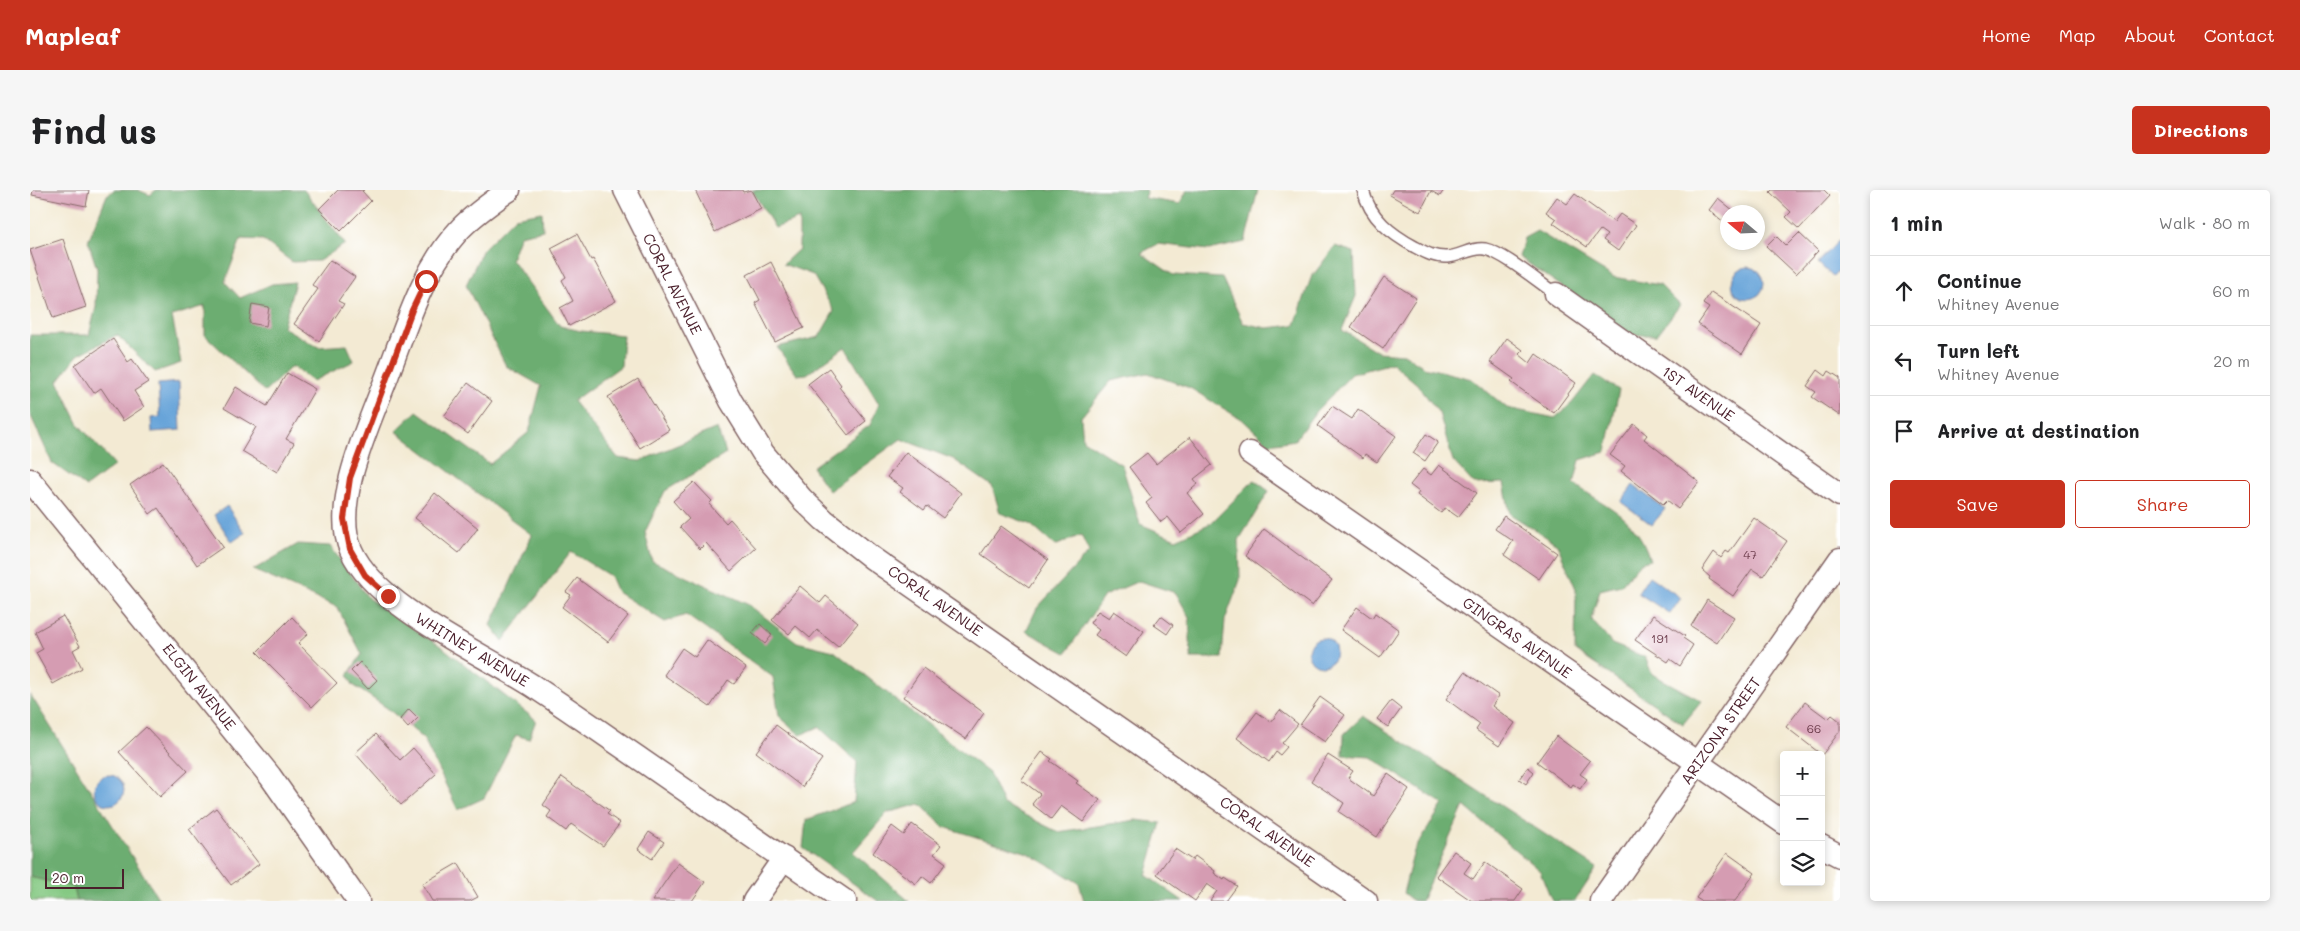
<!DOCTYPE html>
<html lang="en">
<head>
<meta charset="utf-8">
<style>
  :root { --surface:#fff; --page:#f6f6f6; --text:#202124; --muted:#757577; --line:#e0e0e0; --accent:#c8321e }
  body { margin:0; font-family:Mali,sans-serif; background:var(--page); color:var(--text) }
  .controls { position:absolute; right:15px; bottom:15px; display:grid; overflow:hidden; border-radius:5px; box-shadow:0 2px 8px #0003 }
  .controls button { width:45px; height:45px; display:grid; place-items:center; padding:0; border:0; border-bottom:1px solid var(--line); background:var(--surface); color:var(--text); font:25px sans-serif }
  .compass { position:absolute; left:1690px; top:15px; width:45px; height:45px; border-radius:50%; background:var(--surface); box-shadow:0 2px 8px #0003; rotate:289deg }
  .scale { position:absolute; left:15px; bottom:12px; width:79px; box-sizing:border-box; padding-left:5px; border:2px solid #4a1f2b; border-top:0; font-size:14px; line-height:18px; white-space:nowrap; color:#4a1f2b; -webkit-text-stroke:4px #fff; paint-order:stroke }
  .stop { position:absolute; width:15px; height:15px; margin:-11px; border:4px solid #c8321e; border-radius:50%; background:#fff }
  .stop.end { background:#c8321e; border-color:#fff; box-shadow:0 1px 5px #0008 }
  .list { margin:0; padding:0; list-style:none }
  h2 { display:flex; justify-content:space-between; align-items:center; height:65px; margin:0; padding:0 20px; font-size:21px }
  h2 small { font-size:16px; font-weight:400; color:var(--muted) }
  .list li { display:grid; grid-template-columns:32px 1fr auto; gap:15px; align-items:center; box-sizing:border-box; height:70px; padding:0 20px; border-top:1px solid var(--line) }
  .list b { display:block; font-size:19px; white-space:nowrap }
  .list p { margin:0; font-size:16px; white-space:nowrap; color:var(--muted) }
  .list em { font-size:16px; font-style:normal; color:var(--muted) }
  .actions { display:flex; gap:10px; padding:15px 20px }
  .actions a { flex:1; padding:11px 0; border:1px solid var(--accent); border-radius:5px; text-align:center; font-size:18px; color:var(--accent) }
  .actions .main { background:var(--accent); color:#fff }
  .icon { flex:none; width:28px; height:28px; fill:none; stroke:currentColor; stroke-width:2; stroke-linecap:round; stroke-linejoin:round }
  .map { position:relative; flex:none; width:1810px; height:711px; overflow:hidden; border-radius:5px }
  header { display:flex; align-items:center; gap:30px; box-sizing:border-box; height:70px; padding:0 25px; background:var(--accent); color:#fff }
  header strong { font-size:24px }
  nav { display:flex; gap:28px; margin-inline-start:auto; font-size:18px }
  .intro { display:flex; align-items:center; justify-content:space-between; box-sizing:border-box; height:120px; padding:0 30px }
  h1 { margin:0; font-size:35px }
  .button { padding:12px 22px; border-radius:5px; background:var(--accent); color:#fff; font-size:18px; font-weight:700 }
  main { display:flex; gap:30px; padding:0 30px }
  aside { flex:1; background:var(--surface); border-radius:5px; box-shadow:0 2px 8px #0003 }
  .map>svg:first-child { display:block }
  .green { fill:#85c983; stroke:#687457 }
  .forest { fill:#6cad71; stroke:#5b664e }
  .water { fill:#68a4d9; stroke:#596282 }
  .building { fill:#d59cb2 }
  .lines { fill:none; stroke-linecap:round; stroke-linejoin:round }
  .service-casing { stroke:#856666; stroke-width:14 }
  .minor-casing { stroke:#856666; stroke-width:25 }
  .service { stroke:#fff; stroke-width:11 }
  .minor { stroke:#fff; stroke-width:22 }
  .route { stroke:#c8321e; stroke-width:6 }
  .labels { text-anchor:middle; stroke-width:5; stroke-linejoin:round; paint-order:stroke }
  .number-label { font-size:12px; fill:#6d3e4d }
  .street-label { font-size:15px; fill:#4a1f2b; stroke:#fff }
</style>
</head>
<body>
<header>
<strong>Mapleaf</strong>
<nav><a>Home</a><a>Map</a><a>About</a><a>Contact</a></nav>
</header>
<div class="intro"><h1>Find us</h1><a class="button">Directions</a></div>
<main>
<div class="map">
<svg width="1810" height="711" viewBox="0 0 1810 711">
  <rect width="100%" height="100%" fill="#fff"/>
  <filter id="ink" filterUnits="userSpaceOnUse"><feTurbulence type="fractalNoise" baseFrequency=".02" numOctaves="2"/><feDisplacementMap in="SourceGraphic" scale="10" xChannelSelector="R" yChannelSelector="G"/><feConvolveMatrix kernelMatrix="1 2 1 2 8 2 1 2 1" color-interpolation-filters="sRGB"/></filter>
  <filter id="wash" filterUnits="userSpaceOnUse"><feTurbulence type="fractalNoise" baseFrequency=".0096" numOctaves="4" result="noise"/><feDisplacementMap in="SourceGraphic" scale="20" xChannelSelector="R" yChannelSelector="G"/><feGaussianBlur stdDeviation="1.12" result="paint"/><feColorMatrix in="noise" values="0 0 0 0 0 0 0 0 0 0 0 0 0 0 0 0 0 1.4 0 .05"/><feComposite in="paint" operator="in"/></filter>
  <g filter="url(#wash)">
    <rect width="100%" height="100%" fill="#f3ead3"/>
    <path class="green" d="M 0,687 L 44,697 L 47,711 L 0,711 Z"/>
    <path class="forest" d="M 84,0 L 108,0 L 120,5 L 126,0 L 274,0 L 315,54 L 289,71 L 262,72 L 233,50 L 211,49 L 195,92 L 210,108 L 242,94 L 265,92 L 253,137 L 288,157 L 317,155 L 324,171 L 283,191 L 262,176 L 235,202 L 175,145 L 175,116 L 142,126 L 151,173 L 125,182 L 87,145 L 48,165 L 28,191 L 49,235 L 85,275 L 56,297 L 22,273 L 0,224 L 0,145 L 59,145 L 66,117 L 67,79 L 58,51 L 77,5 Z
      M 722,0 L 1117,0 L 1114,8 L 1150,14 L 1157,0 L 1228,0 L 1215,52 L 1179,60 L 1128,54 L 1111,63 L 1143,85 L 1192,88 L 1213,133 L 1237,138 L 1265,135 L 1281,88 L 1305,56 L 1324,62 L 1326,106 L 1312,140 L 1348,162 L 1374,164 L 1394,177 L 1442,189 L 1477,218 L 1525,228 L 1542,213 L 1564,185 L 1589,200 L 1576,262 L 1550,270 L 1544,294 C 1578,318 1607,326 1620,370 L 1610,373 L 1591,395 L 1570,400 L 1561,429 L 1582,454 L 1615,467 L 1622,484 L 1672,511 L 1653,534 L 1545,461 L 1546,399 L 1527,354 L 1480,324 L 1474,293 L 1444,294 L 1423,271 L 1409,223 L 1387,194 L 1362,173 L 1322,184 L 1286,221 L 1265,250 L 1239,254 L 1214,231 L 1160,198 L 1118,183 L 1081,191 L 1051,227 L 1053,250 L 1092,275 L 1110,334 L 1146,349 L 1181,333 L 1224,290 L 1239,301 L 1209,350 L 1210,390 L 1195,430 L 1192,468 L 1161,468 L 1159,427 L 1146,403 L 1109,391 L 1074,406 L 1036,463 L 996,441 L 1007,418 L 1059,362 L 1051,345 L 1025,356 L 1000,334 L 970,323 L 962,296 L 923,269 L 871,249 L 799,301 L 782,277 L 840,235 L 849,214 L 815,157 L 777,184 L 767,185 L 747,157 L 789,147 L 804,121 L 783,85 L 753,74 L 769,59 L 769,29 L 745,38 Z
      M 512,22 L 513,40 L 490,45 L 481,69 L 530,136 L 551,141 L 593,145 L 591,176 L 543,211 L 588,268 L 610,271 L 687,238 L 696,264 L 635,301 L 615,342 L 622,371 L 719,415 L 767,452 L 804,461 L 959,583 L 973,614 L 1028,642 L 1106,630 L 1131,633 L 1116,685 L 1153,711 L 1054,711 L 1049,693 L 998,663 L 914,637 L 890,614 L 857,623 L 823,662 L 879,711 L 848,711 L 773,658 L 776,630 L 824,612 L 827,572 L 789,537 L 770,545 L 749,526 L 743,487 L 656,425 L 635,432 L 587,402 L 580,386 L 541,362 L 473,451 L 461,435 L 502,345 L 366,241 L 387,221 L 460,274 L 499,242 L 511,196 L 476,176 L 436,95 L 453,59 L 485,27 Z
      M 1507,41 L 1583,87 L 1630,95 L 1650,115 L 1627,145 L 1602,145 L 1489,67 L 1494,48 Z
      M 268,354 L 300,356 L 339,409 L 412,457 L 506,530 L 499,549 L 486,545 L 454,608 L 428,620 L 393,548 L 357,518 L 323,495 L 318,485 L 332,464 L 307,417 L 223,380 Z
      M 0,504 L 130,711 L 47,711 L 44,697 L 0,687 Z
      M 1333,526 L 1567,678 L 1545,711 L 1522,711 L 1510,681 L 1434,616 L 1391,711 L 1383,711 L 1373,703 L 1384,661 L 1413,614 L 1340,567 L 1313,565 L 1314,544 Z"/>
    <path class="water" d="M 1810,49 L 1810,79 L 1803,87 L 1788,73 Z
      M1702 93a16 16 0 1 1 32 0a16 16 0 1 1-32 0Z
      M 149,192 L 151,240 L 122,242 L 121,228 L 130,227 L 128,194 Z
      M 1603,295 L 1635,319 L 1622,335 L 1591,312 Z
      M 197,316 L 215,343 L 202,352 L 184,325 Z
      M 1619,386 L 1651,408 L 1640,424 L 1608,403 Z
      M1278 462a14 14 0 1 1 28 0a14 14 0 1 1-28 0Z
      M64 600a15 15 0 1 1 30 0a15 15 0 1 1-30 0Z"/>
    <g id="blocks">
      <path class="building" d="M 3,0 L 59,0 L 56,16 L 2,5 Z
        M 308,0 L 334,0 L 332,1 L 341,11 L 311,41 L 289,19 Z
        M 665,0 L 712,0 L 713,2 L 721,0 L 731,19 L 685,42 Z
        M 1363,0 L 1414,0 L 1410,6 L 1401,1 L 1390,22 L 1360,5 Z
        M 1742,0 L 1794,0 L 1800,6 L 1769,39 L 1756,27 L 1761,22 L 1740,2 Z
        M 1545,4 L 1584,32 L 1590,24 L 1606,35 L 1588,61 L 1573,50 L 1577,45 L 1570,40 L 1557,57 L 1523,33 L 1526,29 L 1516,22 L 1527,7 L 1537,14 Z
        M 1688,8 L 1704,21 L 1698,22 L 1695,33 L 1679,20 Z
        M 1769,43 L 1788,61 L 1766,84 L 1736,56 L 1746,46 L 1756,56 Z
        M 547,44 L 561,70 L 563,69 L 586,111 L 539,136 L 530,118 L 543,111 L 532,90 L 536,87 L 521,58 Z
        M 33,49 L 56,117 L 23,128 L 0,60 Z
        M 300,70 L 325,87 L 308,111 L 314,114 L 289,151 L 264,134 L 288,99 L 282,95 Z
        M 741,72 L 774,138 L 745,152 L 725,113 L 730,110 L 717,85 Z
        M 1354,87 L 1386,108 L 1353,159 L 1321,137 Z
        M 1681,102 L 1731,135 L 1712,164 L 1668,134 L 1679,118 L 1673,114 Z
        M 222,114 L 239,117 L 236,136 L 219,133 Z
        M 1477,148 L 1493,160 L 1489,164 L 1500,173 L 1506,164 L 1546,193 L 1524,223 L 1481,192 L 1484,189 L 1460,172 Z
        M 83,149 L 98,172 L 102,169 L 118,192 L 104,201 L 114,217 L 93,231 L 71,198 L 64,203 L 45,175 Z
        M 799,178 L 811,195 L 809,197 L 836,231 L 818,245 L 778,194 Z
        M 1788,180 L 1796,186 L 1799,181 L 1810,188 L 1810,226 L 1782,207 L 1786,202 L 1777,196 Z
        M 257,183 L 285,199 L 256,249 L 264,253 L 247,282 L 212,261 L 226,237 L 194,218 L 206,197 L 237,216 Z
        M 608,189 L 639,240 L 610,258 L 578,207 Z
        M 438,193 L 462,211 L 438,244 L 414,226 Z
        M 1302,216 L 1322,229 L 1328,219 L 1366,246 L 1347,272 L 1335,264 L 1333,268 L 1288,236 Z
        M 1604,234 L 1617,245 L 1614,249 L 1669,292 L 1648,319 L 1637,310 L 1633,314 L 1591,281 L 1595,276 L 1580,265 Z
        M 1396,244 L 1408,252 L 1395,271 L 1383,263 Z
        M 1160,247 L 1182,275 L 1164,289 L 1168,294 L 1157,303 L 1174,324 L 1151,343 L 1138,327 L 1131,332 L 1116,313 L 1122,308 L 1099,277 L 1117,263 L 1126,274 Z
        M 876,262 L 931,303 L 913,328 L 897,316 L 894,320 L 870,302 L 873,298 L 857,287 Z
        M 133,272 L 193,357 L 167,375 L 128,318 L 120,324 L 100,295 Z
        M 1409,275 L 1447,303 L 1428,327 L 1415,318 L 1411,323 L 1387,305 L 1389,302 L 1380,295 L 1393,279 L 1401,285 Z
        M 664,292 L 682,311 L 679,314 L 696,333 L 700,329 L 726,358 L 701,381 L 676,353 L 670,359 L 650,337 L 659,329 L 643,311 Z
        M 405,303 L 448,338 L 429,363 L 385,328 Z
        M 1474,326 L 1527,363 L 1509,389 L 1474,365 L 1483,351 L 1465,339 Z
        M 1724,328 L 1757,351 L 1733,386 L 1722,379 L 1703,406 L 1679,389 L 1680,387 L 1672,380 L 1684,362 L 1691,368 L 1696,361 L 1699,363 Z
        M 971,336 L 1018,370 L 999,398 L 951,364 Z
        M 1234,339 L 1302,390 L 1282,416 L 1215,366 Z
        M 547,388 L 598,426 L 578,452 L 532,417 L 541,405 L 536,402 Z
        M 770,396 L 790,413 L 796,406 L 828,433 L 808,457 L 787,440 L 780,448 L 766,436 L 759,444 L 742,430 Z
        M 1677,410 L 1704,427 L 1687,453 L 1661,436 Z
        M 1327,417 L 1342,428 L 1345,423 L 1369,440 L 1350,468 L 1311,440 Z
        M 1068,421 L 1079,428 L 1084,421 L 1114,441 L 1096,467 L 1065,445 L 1069,440 L 1060,433 Z
        M 1623,425 L 1655,446 L 1653,448 L 1663,455 L 1650,476 L 1640,469 L 1638,472 L 1605,450 Z
        M 33,426 L 50,456 L 43,460 L 52,478 L 23,494 L 6,463 L 13,459 L 5,442 Z
        M 1131,426 L 1143,435 L 1137,444 L 1124,435 Z
        M 262,427 L 278,444 L 268,453 L 307,493 L 282,517 L 227,462 Z
        M 730,434 L 742,445 L 735,454 L 722,443 Z
        M 677,450 L 716,478 L 704,494 L 698,490 L 680,517 L 634,485 L 652,458 L 665,467 Z
        M 330,472 L 347,490 L 338,499 L 321,481 Z
        M 893,478 L 954,523 L 936,549 L 873,507 Z
        M 1435,482 L 1469,506 L 1462,516 L 1485,533 L 1469,556 L 1446,540 L 1450,534 L 1416,509 Z
        M 1290,507 L 1315,525 L 1295,552 L 1270,535 Z
        M 1361,511 L 1371,519 L 1358,537 L 1347,529 Z
        M 1775,512 L 1798,529 L 1802,525 L 1810,531 L 1810,541 L 1792,565 L 1756,537 Z
        M 379,519 L 388,528 L 378,538 L 370,529 Z
        M 1250,520 L 1268,534 L 1252,553 L 1257,557 L 1250,565 L 1246,562 L 1239,572 L 1207,548 L 1227,522 L 1241,532 Z
        M 746,535 L 792,569 L 772,597 L 726,562 Z
        M 116,537 L 158,581 L 130,607 L 89,562 Z
        M 346,544 L 370,570 L 383,558 L 406,584 L 371,615 L 325,563 Z
        M 1526,546 L 1560,571 L 1550,584 L 1557,589 L 1550,599 L 1543,594 L 1541,597 L 1507,572 Z
        M 1012,562 L 1022,569 L 1020,571 L 1048,591 L 1046,593 L 1070,610 L 1053,632 L 1031,616 L 1021,629 L 1002,614 L 1010,604 L 991,590 Z
        M 1298,565 L 1323,581 L 1318,588 L 1343,606 L 1358,584 L 1379,599 L 1347,647 L 1309,622 L 1314,613 L 1281,591 Z
        M 1498,577 L 1504,582 L 1496,594 L 1489,589 Z
        M 532,587 L 580,621 L 577,624 L 590,633 L 573,656 L 541,634 L 536,641 L 517,627 L 521,621 L 513,615 Z
        M 186,618 L 229,674 L 201,695 L 159,639 Z
        M 882,634 L 911,655 L 904,664 L 916,673 L 901,693 L 892,686 L 886,694 L 843,663 L 862,636 L 874,645 Z
        M 619,642 L 634,652 L 622,669 L 608,659 Z
        M 1145,659 L 1162,670 L 1165,666 L 1185,681 L 1184,683 L 1194,690 L 1195,688 L 1207,696 L 1196,711 L 1180,711 L 1187,701 L 1177,694 L 1165,711 L 1127,684 Z
        M 1424,661 L 1441,673 L 1434,683 L 1443,689 L 1455,672 L 1493,699 L 1485,711 L 1442,711 L 1406,686 Z
        M 1697,663 L 1725,683 L 1705,711 L 1671,711 L 1666,708 Z
        M 428,673 L 448,707 L 440,711 L 402,711 L 392,694 Z
        M 648,673 L 675,692 L 662,711 L 622,711 Z"/>
    </g>
  </g>
  <g filter="url(#ink)">
    <use href="#blocks" fill-opacity="0" stroke="#856666" stroke-width="1"/>
    <g class="lines">
      <g class="service-casing">
        <path id="service" d="M 1333,0 C 1340,28 1361,44 1385,57 C 1396,63 1405,68 1418,67 C 1430,66 1442,57 1455,59 C 1474,63 1508,92 1526,104"/>
      </g>
      <g class="minor-casing">
        <path id="minor" d="M 479,0 C 462,12 446,23 431,38 C 393,78 377,134 358,184 C 341,230 300,313 321,360 C 346,417 450,462 503,496 C 540,520 576,546 613,571 C 680,618 748,664 815,711
          M 595,0 L 701,211 L 733,263 L 772,309 L 794,330 L 842,368 L 1336,711
          M 1526,104 L 1810,305
          M 1220,263 L 1754,633
          M 0,290 L 240,586 L 328,711
          M 1791,656 L 1810,666
          M 724,711 L 754,668
          M 1571,711 L 1810,369"/>
      </g>
      <use href="#service" class="service"/>
      <use href="#minor" class="minor"/>
    </g>
  </g>
  <g class="lines" filter="url(#ink)">
    <path class="route" d="M 358,406 L 335,385 L 320,359 L 314,329 L 320,288 L 382,120 L 396,91"/>
  </g>
  <g class="labels">
    <g class="number-label">
      <text x="1720" y="369">47</text>
      <text x="1630" y="453">191</text>
      <text x="1784" y="543">66</text>
    </g>
    <g class="street-label">
      <text transform="translate(642 94) rotate(63)" y="5">CORAL AVENUE</text>
      <text transform="translate(1668 204) rotate(35)" y="5">1ST AVENUE</text>
      <text transform="translate(905 411) rotate(35)" y="5">CORAL AVENUE</text>
      <text transform="translate(1487 448) rotate(35)" y="5">GINGRAS AVENUE</text>
      <text transform="translate(442 460) rotate(31)" y="5">WHITNEY AVENUE</text>
      <text transform="translate(169 497) rotate(51)" y="5">ELGIN AVENUE</text>
      <text transform="translate(1691 541) rotate(-55)" y="5">ARIZONA STREET</text>
      <text transform="translate(1237 642) rotate(35)" y="5">CORAL AVENUE</text>
    </g>
  </g>
</svg>
<div class="controls">
<button>+</button>
<button>−</button>
<button><svg class="icon" aria-label="layers" viewBox="0 0 24 24"><path d="M12 4l9 5-9 5-9-5zM3 14l9 5 9-5"/></svg></button>
</div>
<svg class="compass" viewBox="-18 -18 36 36"><path d="M0-13l5 13h-10z" fill="#e53935"/><path d="M0 13l5-13h-10z" fill="#757577"/></svg>
<div class="scale">20 m</div>
<div class="stop" style="left:396px;top:91px"></div>
<div class="stop end" style="left:358px;top:406px"></div>
</div>
<aside>
<h2>1 min<small>Walk · 80 m</small></h2>
<ul class="list">
<li><svg class="icon" aria-label="ahead" viewBox="0 0 24 24"><path d="M12 20V5M6 11l6-6 6 6"/></svg><div><b>Continue</b><p>Whitney Avenue</p></div><em>60 m</em></li>
<li><svg class="icon" aria-label="left" viewBox="0 0 24 24"><path d="M17 20v-9H6M10 6l-5 5 5 5"/></svg><div><b>Turn left</b><p>Whitney Avenue</p></div><em>20 m</em></li>
<li><svg class="icon" aria-label="arrive" viewBox="0 0 24 24"><path d="M6 21V4h12l-3 4 3 4H6"/></svg><div><b>Arrive at destination</b></div></li>
</ul>
<div class="actions"><a class="main">Save</a><a>Share</a></div>
</aside>
</main>
</body>
</html>
